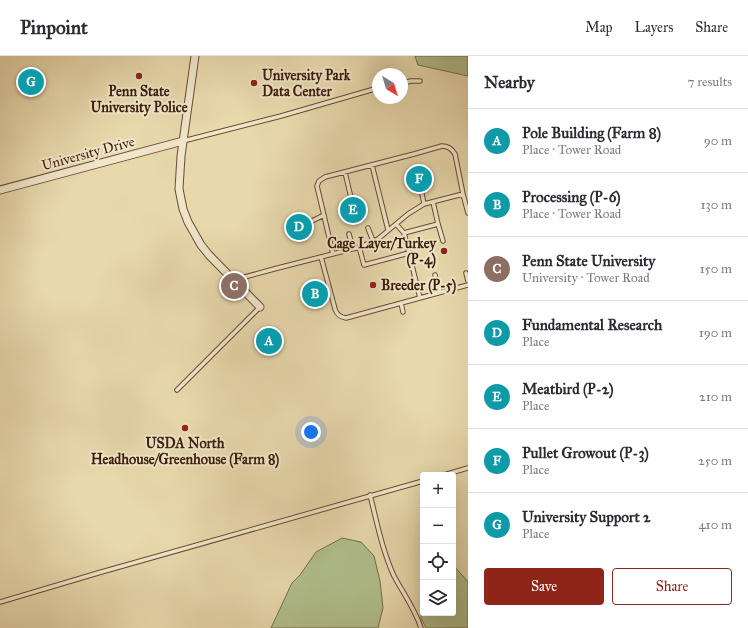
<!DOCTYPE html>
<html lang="en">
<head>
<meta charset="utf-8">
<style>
  :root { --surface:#fff; --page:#f2f2f3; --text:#2b2b33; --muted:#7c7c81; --line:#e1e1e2; --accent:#8f2418 }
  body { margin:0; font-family:"IM FELL Great Primer",serif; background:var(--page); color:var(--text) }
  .controls { position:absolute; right:12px; bottom:12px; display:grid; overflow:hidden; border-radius:4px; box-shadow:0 4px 16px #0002 }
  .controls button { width:36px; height:36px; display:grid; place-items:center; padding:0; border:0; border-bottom:1px solid var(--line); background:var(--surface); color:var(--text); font:20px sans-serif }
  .compass { position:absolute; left:372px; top:12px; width:36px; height:36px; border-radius:50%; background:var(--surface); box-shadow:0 4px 16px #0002; rotate:142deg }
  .you { position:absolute; left:311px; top:376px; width:14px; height:14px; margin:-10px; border:3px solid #fff; border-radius:50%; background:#1a73e8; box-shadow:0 0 0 6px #1a73e833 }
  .badge { display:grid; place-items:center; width:26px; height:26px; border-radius:50%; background:var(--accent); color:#fff; font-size:13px; font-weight:700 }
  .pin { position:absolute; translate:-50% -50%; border:2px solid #fff; box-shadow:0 1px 4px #0006 }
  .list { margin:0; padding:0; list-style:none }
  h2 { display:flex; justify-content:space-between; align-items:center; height:52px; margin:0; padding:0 16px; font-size:17px }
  h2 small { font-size:13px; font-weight:400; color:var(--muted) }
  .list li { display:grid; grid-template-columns:26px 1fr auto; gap:12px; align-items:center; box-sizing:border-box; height:64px; padding:0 16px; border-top:1px solid var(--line) }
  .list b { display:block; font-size:15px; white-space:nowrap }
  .list p { margin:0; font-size:13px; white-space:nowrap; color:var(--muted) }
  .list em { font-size:13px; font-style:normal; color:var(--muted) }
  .actions { display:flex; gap:8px; padding:12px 16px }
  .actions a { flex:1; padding:9px 0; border:1px solid var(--accent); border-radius:4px; text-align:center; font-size:14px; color:var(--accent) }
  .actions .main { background:var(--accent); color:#fff }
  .icon { flex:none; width:22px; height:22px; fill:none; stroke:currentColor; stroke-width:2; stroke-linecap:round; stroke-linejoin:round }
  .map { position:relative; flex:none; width:468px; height:572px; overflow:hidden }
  header { display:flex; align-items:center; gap:24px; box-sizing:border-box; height:56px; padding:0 20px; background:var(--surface); border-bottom:1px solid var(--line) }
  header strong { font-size:19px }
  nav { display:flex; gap:22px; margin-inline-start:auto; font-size:14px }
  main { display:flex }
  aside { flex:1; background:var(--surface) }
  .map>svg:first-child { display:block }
  .green { fill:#b1c08e; stroke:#766e4c }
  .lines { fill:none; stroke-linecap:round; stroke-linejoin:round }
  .service-casing { stroke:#664b34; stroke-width:5.5 }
  .minor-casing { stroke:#664b34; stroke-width:9 }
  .service { stroke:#f0e6ca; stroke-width:3.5 }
  .minor { stroke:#f0e6ca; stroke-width:7 }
  .poi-dot { fill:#8f2418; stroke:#f0e6ca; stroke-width:1.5 }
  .labels { text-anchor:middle; stroke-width:4; stroke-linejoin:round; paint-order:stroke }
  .poi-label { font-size:14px; font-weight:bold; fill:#3b1c0b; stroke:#f0e6ca; text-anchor:start }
  .street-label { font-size:14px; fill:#3b1c0b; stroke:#f0e6ca }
</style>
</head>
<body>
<header>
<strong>Pinpoint</strong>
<nav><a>Map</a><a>Layers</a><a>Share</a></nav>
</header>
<main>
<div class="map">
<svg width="468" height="572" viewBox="0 0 468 572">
  <rect width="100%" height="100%" fill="#e8d9ad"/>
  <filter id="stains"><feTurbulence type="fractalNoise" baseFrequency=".005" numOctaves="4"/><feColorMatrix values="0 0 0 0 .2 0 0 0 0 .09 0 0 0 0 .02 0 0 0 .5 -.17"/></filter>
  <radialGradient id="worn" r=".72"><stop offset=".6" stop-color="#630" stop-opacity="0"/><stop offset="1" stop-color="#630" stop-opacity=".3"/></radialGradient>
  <path class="green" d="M 415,0 L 468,0 L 468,20 L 418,9 Z
    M 342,482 L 361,486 L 374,500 L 380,525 L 383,552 L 378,572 L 271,572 L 292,527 L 300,519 L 316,496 Z
    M 453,509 L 468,526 L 468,572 L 426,572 L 421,562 L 421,533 L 423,529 L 423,557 L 453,557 Z"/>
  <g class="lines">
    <g class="service-casing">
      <path id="service" d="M 402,27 L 411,25 L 420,25
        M 183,85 L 281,60 L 378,32
        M 372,109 L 388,174
        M 345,116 L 351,142
        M 421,133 L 424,148
        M 308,167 L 324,159
        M 396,168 L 404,177 L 420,242
        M 438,168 L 443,185
        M 368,172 L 373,185
        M 404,177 L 438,168 L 433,146
        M 349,178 L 353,193
        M 359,191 L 364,209 L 409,197
        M 333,198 L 317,130 L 319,125 L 325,121 L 414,98 L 442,90 C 448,90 452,93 455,98 L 463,138 L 468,157
        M 321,201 L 335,253 C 337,259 340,261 346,262 L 468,229
        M 466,217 L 468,225
        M 435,219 L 440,236
        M 234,224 L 274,213 L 360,191 L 378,183 L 408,158 L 424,148 L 463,138
        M 401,247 L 403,256
        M 177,334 L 260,251
        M 444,419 L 468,412
        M 370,439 C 377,466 382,494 394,520 C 403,537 415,553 421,572
        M 0,546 L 98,517 L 423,425"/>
    </g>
    <g class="minor-casing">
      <path id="minor" d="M 195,0 L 181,100 L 179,133 L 183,153 L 188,166 L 201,189 L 209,199 L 260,251
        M 0,134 L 183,85"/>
    </g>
    <use href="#service" class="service"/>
    <use href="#minor" class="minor"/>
  </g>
  <g class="poi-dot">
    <circle cx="139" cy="20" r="4"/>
    <circle cx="254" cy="27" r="4"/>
    <circle cx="444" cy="195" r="4"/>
    <circle cx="373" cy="229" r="4"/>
    <circle cx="185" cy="372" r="4"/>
  </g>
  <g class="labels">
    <g class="poi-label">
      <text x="262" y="24">University Park<tspan x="262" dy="16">Data Center</tspan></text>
      <text x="139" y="40" text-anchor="middle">Penn State<tspan x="139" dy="16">University Police</tspan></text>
      <text x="436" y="192" text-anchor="end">Cage Layer/Turkey<tspan x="436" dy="16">(P-4)</tspan></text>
      <text x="381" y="234">Breeder (P-5)</text>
      <text x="185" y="392" text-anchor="middle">USDA North<tspan x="185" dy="16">Headhouse/Greenhouse (Farm 8)</tspan></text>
    </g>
    <g class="street-label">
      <text transform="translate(88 97) rotate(-15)" y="5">University Drive</text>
    </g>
  </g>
  <rect width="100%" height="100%" filter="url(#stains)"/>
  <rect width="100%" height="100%" fill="url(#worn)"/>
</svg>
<div class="controls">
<button>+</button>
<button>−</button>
<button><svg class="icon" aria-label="locate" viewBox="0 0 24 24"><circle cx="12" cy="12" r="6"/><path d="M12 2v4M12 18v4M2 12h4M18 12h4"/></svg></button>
<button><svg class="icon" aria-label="layers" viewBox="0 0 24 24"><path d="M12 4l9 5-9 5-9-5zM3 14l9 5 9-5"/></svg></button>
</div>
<svg class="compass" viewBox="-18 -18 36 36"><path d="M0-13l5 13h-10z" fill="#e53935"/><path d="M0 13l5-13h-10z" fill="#7c7c81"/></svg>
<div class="you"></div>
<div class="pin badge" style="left:269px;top:285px;background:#0f9aa8">A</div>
<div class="pin badge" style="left:315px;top:238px;background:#0f9aa8">B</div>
<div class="pin badge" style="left:234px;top:230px;background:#8d6e63">C</div>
<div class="pin badge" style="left:299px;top:171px;background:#0f9aa8">D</div>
<div class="pin badge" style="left:353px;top:154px;background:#0f9aa8">E</div>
<div class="pin badge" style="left:419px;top:123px;background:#0f9aa8">F</div>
<div class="pin badge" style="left:31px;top:26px;background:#0f9aa8">G</div>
</div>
<aside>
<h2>Nearby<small>7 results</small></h2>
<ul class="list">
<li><span class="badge" style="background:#0f9aa8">A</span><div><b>Pole Building (Farm 8)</b><p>Place · Tower Road</p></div><em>90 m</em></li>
<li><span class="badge" style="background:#0f9aa8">B</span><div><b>Processing (P-6)</b><p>Place · Tower Road</p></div><em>130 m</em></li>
<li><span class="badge" style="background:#8d6e63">C</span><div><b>Penn State University</b><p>University · Tower Road</p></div><em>150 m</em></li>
<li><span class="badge" style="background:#0f9aa8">D</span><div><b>Fundamental Research</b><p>Place</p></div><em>190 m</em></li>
<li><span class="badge" style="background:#0f9aa8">E</span><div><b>Meatbird (P-2)</b><p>Place</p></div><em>210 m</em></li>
<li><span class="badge" style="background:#0f9aa8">F</span><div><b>Pullet Growout (P-3)</b><p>Place</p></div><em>250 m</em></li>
<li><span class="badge" style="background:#0f9aa8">G</span><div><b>University Support 2</b><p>Place</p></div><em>410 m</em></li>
</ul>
<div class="actions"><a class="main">Save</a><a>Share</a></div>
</aside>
</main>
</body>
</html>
